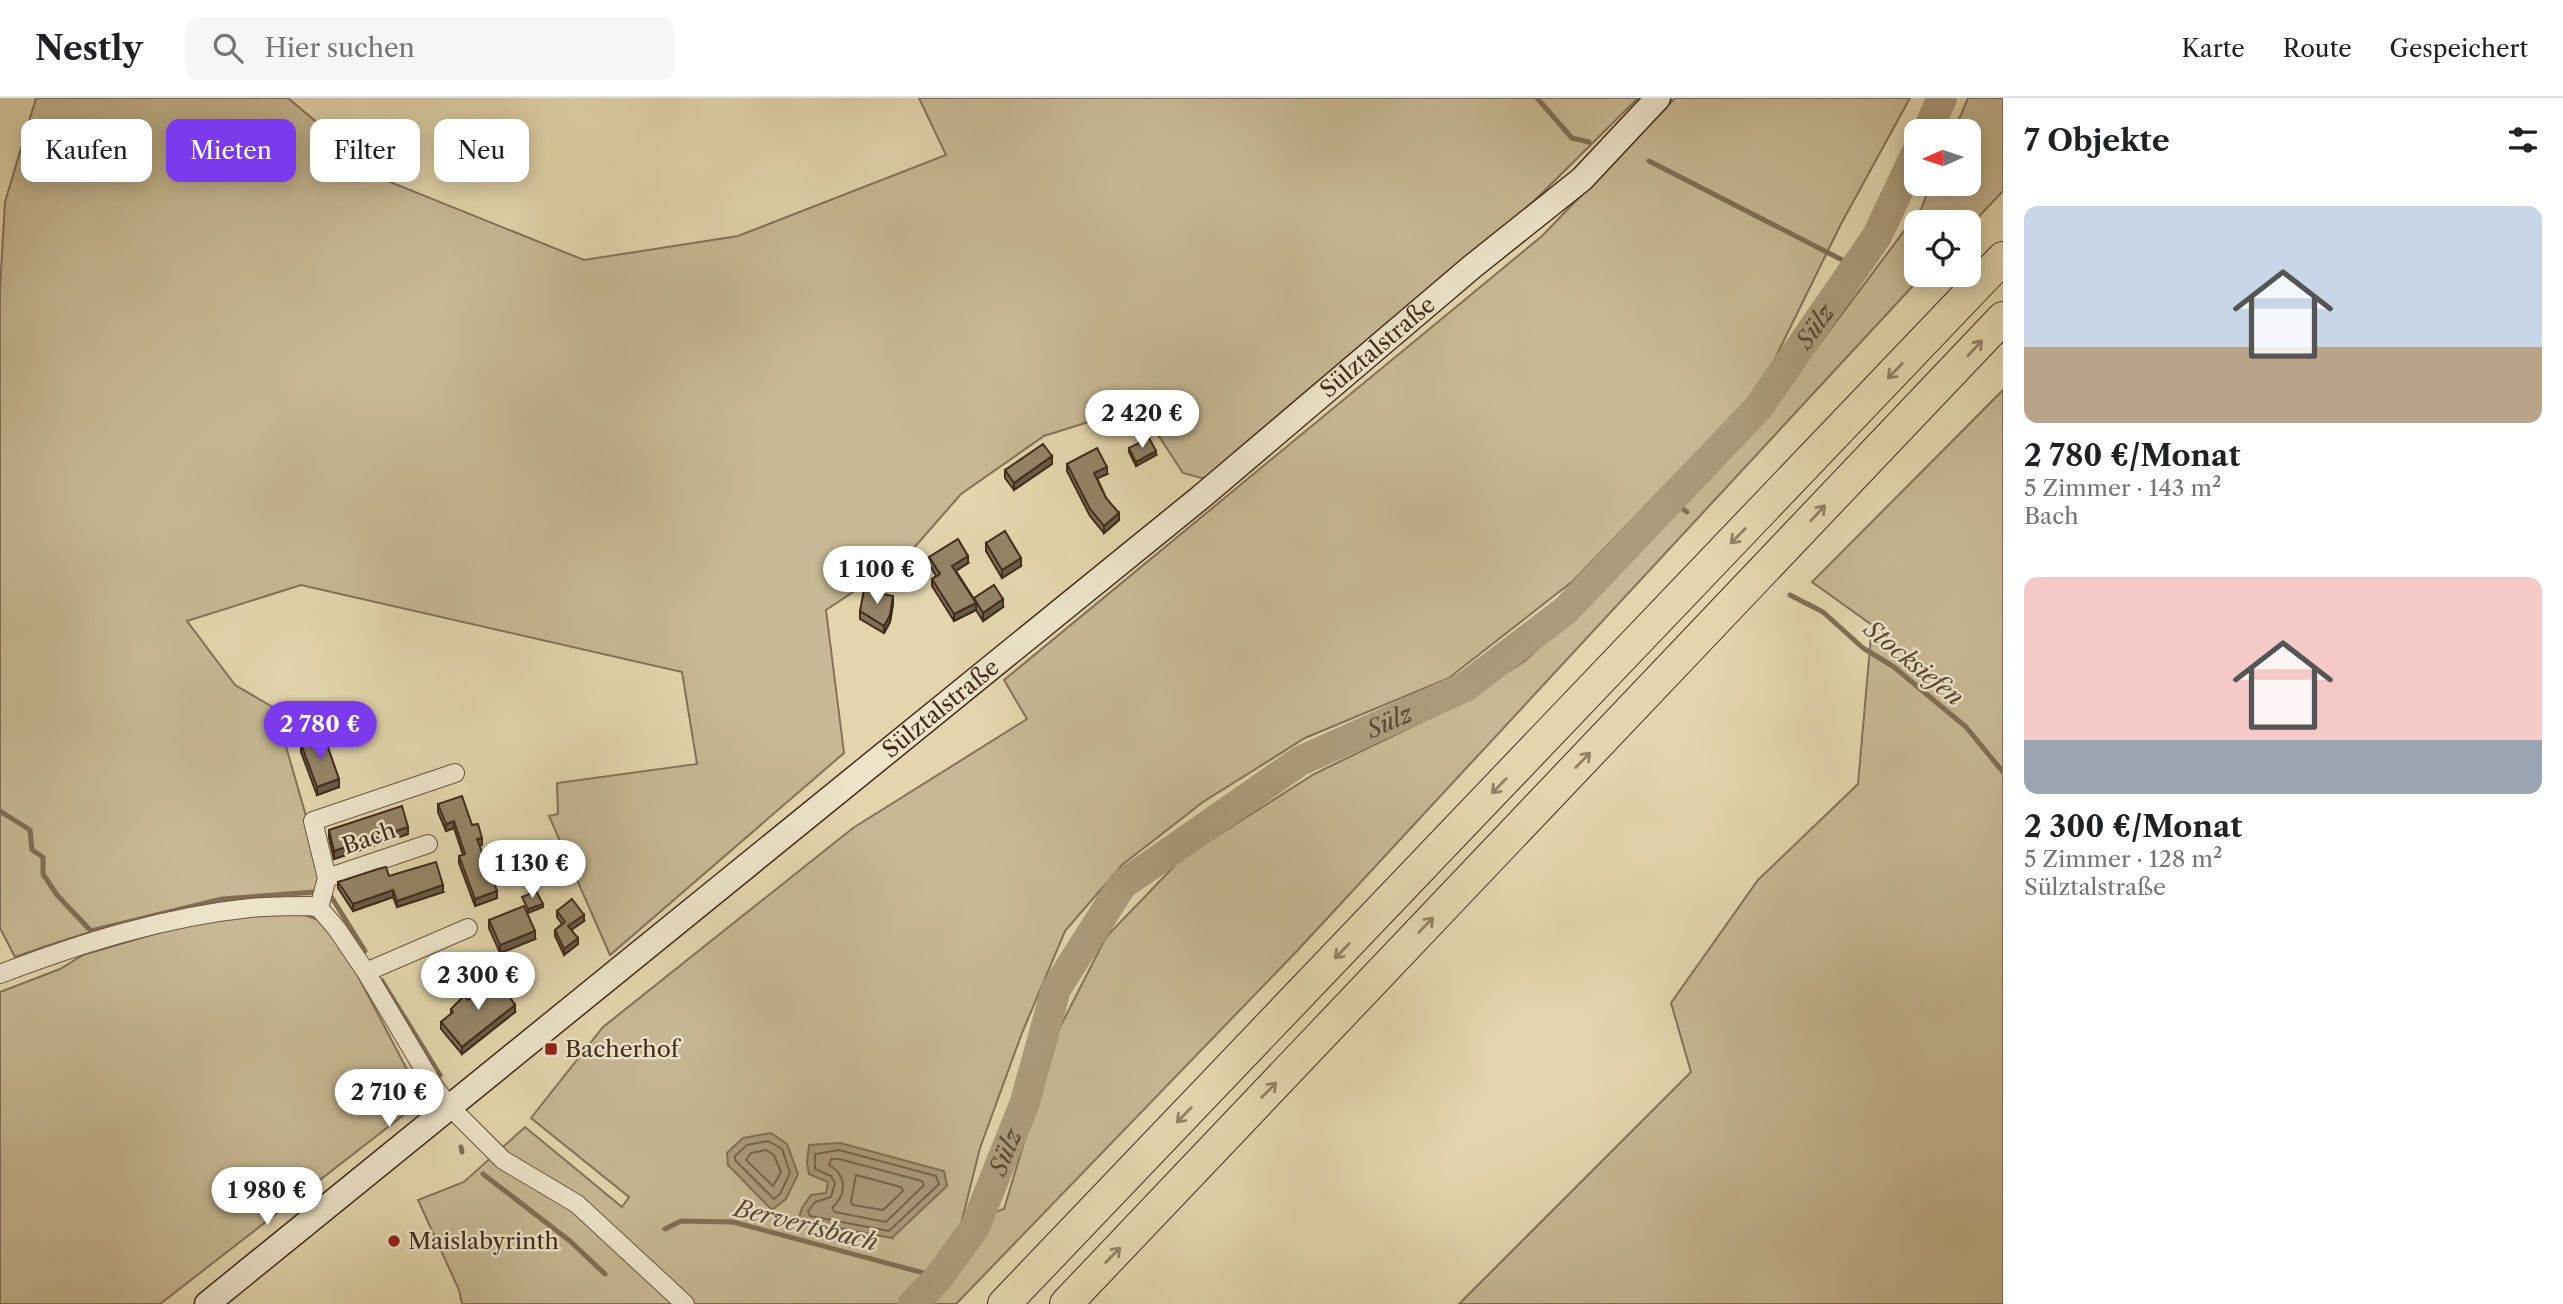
<!DOCTYPE html>
<html lang="de">
<head>
<meta charset="utf-8">
<style>
  :root { --surface:#fff; --page:#f6f6f6; --text:#202124; --muted:#757577; --line:#e0e0e0; --accent:#7c3aed }
  body { margin:0; font-family:"Libre Caslon Text",serif; background:var(--page); color:var(--text); height:100vh; display:flex; flex-direction:column; font-size:26px; white-space:nowrap }
  * { box-sizing:border-box; margin:0 }
  p { font-size:23px; color:var(--muted) }
  .icon { flex:none; width:38px; height:38px; fill:none; stroke:currentColor; stroke-width:2; stroke-linecap:round; stroke-linejoin:round }
  .map { position:relative; flex:1; overflow:hidden }
  .drawer { display:flex; flex-direction:column; background:var(--surface); width:560px }
  .drawer>* { flex:none }
  .top-card { position:absolute; left:21px; top:21px; width:665px; height:63px; display:flex; gap:14px }
  .needle { width:46px; rotate:267deg }
  .controls { position:absolute; left:1904px; top:21px; display:grid; gap:14px }
  .controls a { display:grid; place-items:center; width:77px; height:77px; border-radius:14px; background:var(--surface); box-shadow:0 4px 18px #0003; font-size:35px }
  .price { position:absolute; translate:-50% -60px; padding:0 16px; border-radius:24px; background:#fff; color:#222; font-size:23px; line-height:46px; filter:drop-shadow(0 2px 4px #0008) }
  .price::after { content:''; position:absolute; left:50%; top:42px; width:21px; height:16px; margin-left:-10px; background:inherit; clip-path:polygon(0 0,100% 0,50% 100%) }
  .price.active { background:var(--accent); color:#fff }
  ul { padding:0; list-style:none }
  li { display:grid; align-content:center; gap:14px; height:371px; padding:0 21px }
  li span { display:grid; place-items:center; height:217px; border-radius:14px; color:#555 }
  li>.icon { margin-inline-start:auto }
  span .icon { width:126px; height:126px; fill:#fffc; stroke-width:1 }
  li b { font-size:30px }
  h2 { display:flex; justify-content:space-between; align-items:center; height:84px; padding:0 21px; font-size:30px }
  .chip { padding:0 24px; border-radius:14px; background:var(--surface); box-shadow:0 4px 18px #0003; font-size:24px; line-height:63px }
  .chip.active { background:var(--accent); color:#fff }
  header { display:flex; align-items:center; gap:42px; box-sizing:border-box; height:98px; padding:0 35px; background:var(--surface); border-bottom:2px solid var(--line) }
  header strong { font-size:33px }
  nav { display:flex; gap:38px; margin-inline-start:auto; font-size:24px }
  .search { width:490px; height:63px; background:var(--page); display:flex; align-items:center; gap:18px; box-sizing:border-box; padding:0 24px; border-radius:14px; color:var(--muted); font-size:26px }
  main { display:flex; flex:1; min-height:0 }
  .map>svg:first-child { display:block }
  .green { fill:#c7b995; stroke:#847258; stroke-width:2; fill-rule:evenodd }
  .water { fill:#ac9c7c; stroke:#816f55; stroke-width:2 }
  .lines { fill:none; stroke-linecap:round; stroke-linejoin:round }
  .shore { stroke:#76644c; stroke-width:2 }
  .stream { stroke:#816f55; stroke-width:5 }
  .river { stroke:#ac9c7c; stroke-width:30 }
  .minor-casing { stroke:#6a5640; stroke-width:20 }
  .secondary-casing { stroke:#412c1b; stroke-width:27 }
  .motorway-casing { stroke:#412c1b; stroke-width:34 }
  .minor { stroke:#ede4ca; stroke-width:18 }
  .secondary { stroke:#ede4ca; stroke-width:24 }
  .motorway { stroke:#e3d6ae; stroke-width:32 }
  .wall { fill:#807259; stroke:#412c1b; stroke-width:2 }
  .shaded-wall { fill:#685c48; stroke:#412c1b; stroke-width:2 }
  .building { fill:#958467; stroke:#412c1b; stroke-width:2 }
  .oneway { stroke:#928164 }
  .poi-dot { fill:#8f2418; stroke:#ede4ca; stroke-width:2.5 }
  .labels { text-anchor:middle; dominant-baseline:central; stroke-width:5; stroke-linejoin:round; paint-order:stroke }
  .street-label { font-size:23px; fill:#412c1b; stroke:#ede4ca }
  .poi-label { font-size:23px; fill:#412c1b; stroke:#ede4ca; text-anchor:start }
  .water-label { font-size:24px; font-style:italic; fill:#5c4833; stroke:#ede4ca }
</style>
</head>
<body>
<header>
<strong>Nestly</strong>
<div class="search"><svg class="icon" aria-label="search" viewBox="0 0 24 24"><circle cx="10" cy="10" r="6"/><path d="M15 15l6 6"/></svg>Hier suchen</div>
<nav><a>Karte</a><a>Route</a><a>Gespeichert</a></nav>
</header>
<main>
<div class="map">
<svg width="2003" height="1206" viewBox="0 0 2003 1206">
  <rect width="100%" height="100%" fill="#e3d6ae"/>
  <filter id="stains"><feTurbulence type="fractalNoise" baseFrequency=".00286" numOctaves="4"/><feColorMatrix values="0 0 0 0 .2 0 0 0 0 .09 0 0 0 0 .02 0 0 0 .5 -.17"/></filter>
  <radialGradient id="worn" r=".72"><stop offset=".6" stop-color="#630" stop-opacity="0"/><stop offset="1" stop-color="#630" stop-opacity=".3"/></radialGradient>
  <path class="green" d="M36,0H288L385,82L584,162L738,138L946,57L919,0H1638L1522,115L1205,381L1183,375L1139,308L1044,338L961,396L906,459L826,512L844,655L610,857L549,718L558,716L557,685L697,666L682,574L301,487L187,523L235,587L307,629L285,645L310,732L321,789L314,801C275,803 235,802 196,809C136,819 73,838 15,859L0,830V191L5,104Z
    M1675,0H1910L1841,126L1762,287L1573,483L1449,580L1305,640L1203,704L1122,767L1065,833L1022,935L980,1050L961,1126L1004,1111L1057,935L1106,839L1181,761L1314,676L1455,608L1526,562L1615,479L1767,316L1922,109L1931,86H1969V33H1954L1968,0H2003V93L1969,129V124H1916V177H1923L1296,854L956,1206H462L459,1192L418,1102L464,1084L525,1029L622,1109L629,1099L531,1020L603,929L853,730L1027,621L1004,582L1542,138ZM787,1046L741,1079L728,1067ZM828,1084L892,1140L826,1129Z
    M2003,292V1206H1459L1691,974L1671,905L1758,782L1858,686L1872,527L1812,484Z
    M248,815L302,816L321,823L338,840L423,1002L160,1206H0V894L60,871L83,857L168,832Z"/>
  <path class="water" d="M771,1035L787,1046L798,1076L786,1101L772,1112L728,1067L727,1055L743,1040Z
    M840,1045L944,1073L947,1088L892,1140L798,1122L802,1110L811,1097L826,1095L828,1084L809,1076L807,1065L809,1047Z"/>
  <g class="lines">
    <path class="shore" d="M768,1043L782,1051L790,1075L780,1096L774,1101L735,1062V1058L747,1047Z
      M766,1052L774,1057L781,1074L773,1088L746,1062L751,1055Z
      M839,1052L936,1078L939,1086L889,1133L810,1118L808,1113L815,1104L831,1099L835,1085L831,1078L815,1071V1056Z
      M831,1061H839L922,1083L924,1087L886,1124L835,1114L832,1110C847,1096 847,1077 829,1067Z
      M856,1077L901,1089L903,1093L883,1112L853,1107L851,1104Z"/>
    <path class="stream" d="M1537,0L1572,40L1589,44
      M1649,63L1856,169
      M1671,402L1687,414
      M1790,497L1823,514L1863,550L1894,569L1966,629L2003,674
      M0,713L30,732L32,752L43,759V776L57,797L91,833L222,801L314,794
      M332,800L365,853
      M382,883L440,977
      M461,1049L462,1054
      M483,1076L570,1143L605,1176
      M665,1131L681,1123L733,1124L939,1179"/>
    <g class="river">
      <path d="M1927,33L1942,0"/>
      <path id="s1" d="M913,1206L939,1179L975,1129L1025,1004L1056,891L1122,787L1300,663L1465,589L1566,512L1758,310L1877,138L1916,55"/>
    </g>
    <g class="minor-casing">
      <path id="minor" d="M327,780L428,746
        M319,810L327,780L313,723L455,675
        M366,874L468,830
        M0,876C81,845 164,819 250,810C270,808 290,808 310,808L319,810L337,831L366,874L435,990L451,1010L503,1062L577,1106L685,1206"/>
    </g>
    <g class="secondary-casing">
      <g id="secondary">
        <path id="s2" d="M207,1206L1201,399L1473,168L1582,81L1658,0"/>
      </g>
    </g>
    <g class="motorway-casing">
      <path id="motorway" d="M1004,1206L2003,160
        M1066,1206L2003,220"/>
    </g>
    <use href="#minor" class="minor"/>
    <use href="#secondary" class="secondary"/>
    <use href="#motorway" class="motorway"/>
  </g>
  <path class="wall" d="M1129,350L1156,357L1136,368L1129,354Z
    M1052,366L1014,392L1005,380V372Z
    M1067,366L1107,376L1097,380L1106,400L1119,422L1104,435L1090,418L1067,373Z
    M986,445L1021,468L1002,480L986,453Z
    M929,459L968,465L956,473L974,501L1003,509L983,523L976,512L954,523L932,488V481L936,478L929,466Z
    M893,506L890,524L884,535L860,521V513Z
    M301,646L339,689L317,697L301,654Z
    M438,706L472,727L482,747L479,748L497,800L475,808L459,765V758L463,757L454,730L446,733L438,714Z
    M329,732L408,736L334,761L329,740Z
    M389,778L443,794L397,809L393,799L353,813L338,790V784Z
    M557,813L584,823L571,832L578,846L564,857L555,838V832L562,826L557,819Z
    M489,822L535,841L500,855L489,830Z
    M468,902L515,914L462,956L441,931V924L451,917V911Z"/>
  <path class="shaded-wall" d="M1156,353V357L1136,368V364Z
    M1052,358V366L1014,392V385Z
    M1107,369V376L1094,382V375Z
    M1119,415V422L1104,435V428Z
    M968,458V465L952,475V468Z
    M1021,460V468L1002,480V472Z
    M893,498V506L890,524L884,535V528Z
    M1003,501V509L983,523V515Z
    M976,505V512L954,523V516Z
    M339,681V689L317,697V689Z
    M454,723V730L446,733V726Z
    M408,729V736L334,761V753Z
    M482,740V747L477,748V741Z
    M443,787V794L397,809V803Z
    M393,792V799L353,813V806Z
    M497,793V800L475,808V801Z
    M543,806V809L528,815V811Z
    M584,817V823L568,834V828Z
    M535,833V841L500,855V847Z
    M578,840V846L564,857V851Z
    M515,907V914L462,956V949Z"/>
  <path class="building" d="M1149,340L1156,353L1136,364L1129,350Z
    M1043,346L1052,358L1014,385L1005,372Z
    M1097,350L1107,369L1094,375L1106,400L1119,415L1104,428L1090,411L1067,366Z
    M1005,433L1021,460L1002,472L986,445Z
    M958,441L968,458L952,468L976,505L954,516L932,481L940,476L929,459Z
    M994,487L1003,501L983,515L974,500Z
    M864,492L893,498L890,517L884,528L860,513Z
    M324,638L339,681L317,689L301,646Z
    M462,698L472,727L478,726L482,740L477,741L497,793L475,801L459,758L465,756L454,723L446,726L438,706Z
    M402,708L408,729L334,753L329,732Z
    M436,764L443,787L397,803L393,792L353,806L338,784L378,771L386,769L389,778Z
    M536,793L543,806L528,811L522,799Z
    M572,801L584,817L568,828L578,840L564,851L555,832L565,824L557,813Z
    M524,808L535,833L500,847L489,822Z
    M496,878L515,907L462,949L441,924L453,914L451,911L464,898L468,902Z"/>
  <defs><path id="oneway-shaft" d="M-6 0H5M1.5-3L5.5 0L1.5 3" fill="none" stroke-width="1.6" stroke-linecap="round" stroke-linejoin="round" transform="scale(1.75)"/></defs>
  <g class="oneway">
    <use href="#oneway-shaft" transform="translate(1975 250) rotate(-47)"/>
    <use href="#oneway-shaft" transform="translate(1895 273) rotate(134)"/>
    <use href="#oneway-shaft" transform="translate(1818 415) rotate(-47)"/>
    <use href="#oneway-shaft" transform="translate(1738 438) rotate(134)"/>
    <use href="#oneway-shaft" transform="translate(1583 662) rotate(-46)"/>
    <use href="#oneway-shaft" transform="translate(1499 688) rotate(134)"/>
    <use href="#oneway-shaft" transform="translate(1426 827) rotate(-46)"/>
    <use href="#oneway-shaft" transform="translate(1342 853) rotate(134)"/>
    <use href="#oneway-shaft" transform="translate(1269 992) rotate(-46)"/>
    <use href="#oneway-shaft" transform="translate(1184 1017) rotate(134)"/>
    <use href="#oneway-shaft" transform="translate(1113 1157) rotate(-46)"/>
  </g>
  <g class="poi-dot">
    <rect x="544" y="944" width="14" height="14" rx="3.5"/>
    <circle cx="394" cy="1143" r="7"/>
  </g>
  <g class="labels">
    <g class="street-label">
      <text stroke="none"><textPath href="#s2" startOffset="1512">Sülztalstraße</textPath></text>
      <text stroke="none"><textPath href="#s2" startOffset="945">Sülztalstraße</textPath></text>
      <text transform="translate(369 740) rotate(-19)">Bach</text>
    </g>
    <g class="poi-label">
      <text x="565" y="951">Bacherhof</text>
      <text x="408" y="1143">Maislabyrinth</text>
    </g>
    <g class="water-label">
      <text stroke="none"><textPath href="#s1" startOffset="1377">Sülz</textPath></text>
      <text transform="translate(1914 565) rotate(39)">Stocksiefen</text>
      <text stroke="none"><textPath href="#s1" startOffset="789">Sülz</textPath></text>
      <text stroke="none"><textPath href="#s1" startOffset="180">Sülz</textPath></text>
      <text transform="translate(806 1127) rotate(14)">Bervertsbach</text>
    </g>
  </g>
  <rect width="100%" height="100%" filter="url(#stains)"/>
  <rect width="100%" height="100%" fill="url(#worn)"/>
</svg>
<div class="controls">
<a><svg class="needle" viewBox="-14 -14 28 28"><path d="M0-13l5 13h-10z" fill="#e53935"/><path d="M0 13l5-13h-10z" fill="#757577"/></svg></a>
<a><svg class="icon" aria-label="locate" viewBox="0 0 24 24"><circle cx="12" cy="12" r="6"/><path d="M12 2v4M12 18v4M2 12h4M18 12h4"/></svg></a>
</div>
<b class="price" style="left:1142px;top:352px">2 420 €</b>
<b class="price" style="left:877px;top:508px">1 100 €</b>
<b class="price active" style="left:320px;top:663px">2 780 €</b>
<b class="price" style="left:532px;top:802px">1 130 €</b>
<b class="price" style="left:478px;top:914px">2 300 €</b>
<b class="price" style="left:389px;top:1031px">2 710 €</b>
<b class="price" style="left:267px;top:1129px">1 980 €</b>
<div class="top-card">
<a class="chip">Kaufen</a>
<a class="chip active">Mieten</a>
<a class="chip">Filter</a>
<a class="chip">Neu</a>
</div>
</div>
<section class="drawer">
<h2>7 Objekte<svg class="icon" aria-label="filters" viewBox="0 0 24 24"><path d="M4 7h16M4 17h16"/><circle cx="9" cy="7" r="2"/><circle cx="15" cy="17" r="2"/></svg></h2>
<ul>
<li><span style="background:linear-gradient(#c9d6e8 65%,#b9a48a 0)"><svg class="icon" aria-label="home" viewBox="0 0 24 24"><path d="M3 11l9-7 9 7M6 9v11h12V9"/></svg></span><div><b>2 780 €/Monat</b><p>5 Zimmer · 143 m²</p><p>Bach</p></div></li>
<li><span style="background:linear-gradient(#f6c9c9 75%,#9aa5b1 0)"><svg class="icon" aria-label="home" viewBox="0 0 24 24"><path d="M3 11l9-7 9 7M6 9v11h12V9"/></svg></span><div><b>2 300 €/Monat</b><p>5 Zimmer · 128 m²</p><p>Sülztalstraße</p></div></li>
</ul>
</section>
</main>
</body>
</html>
